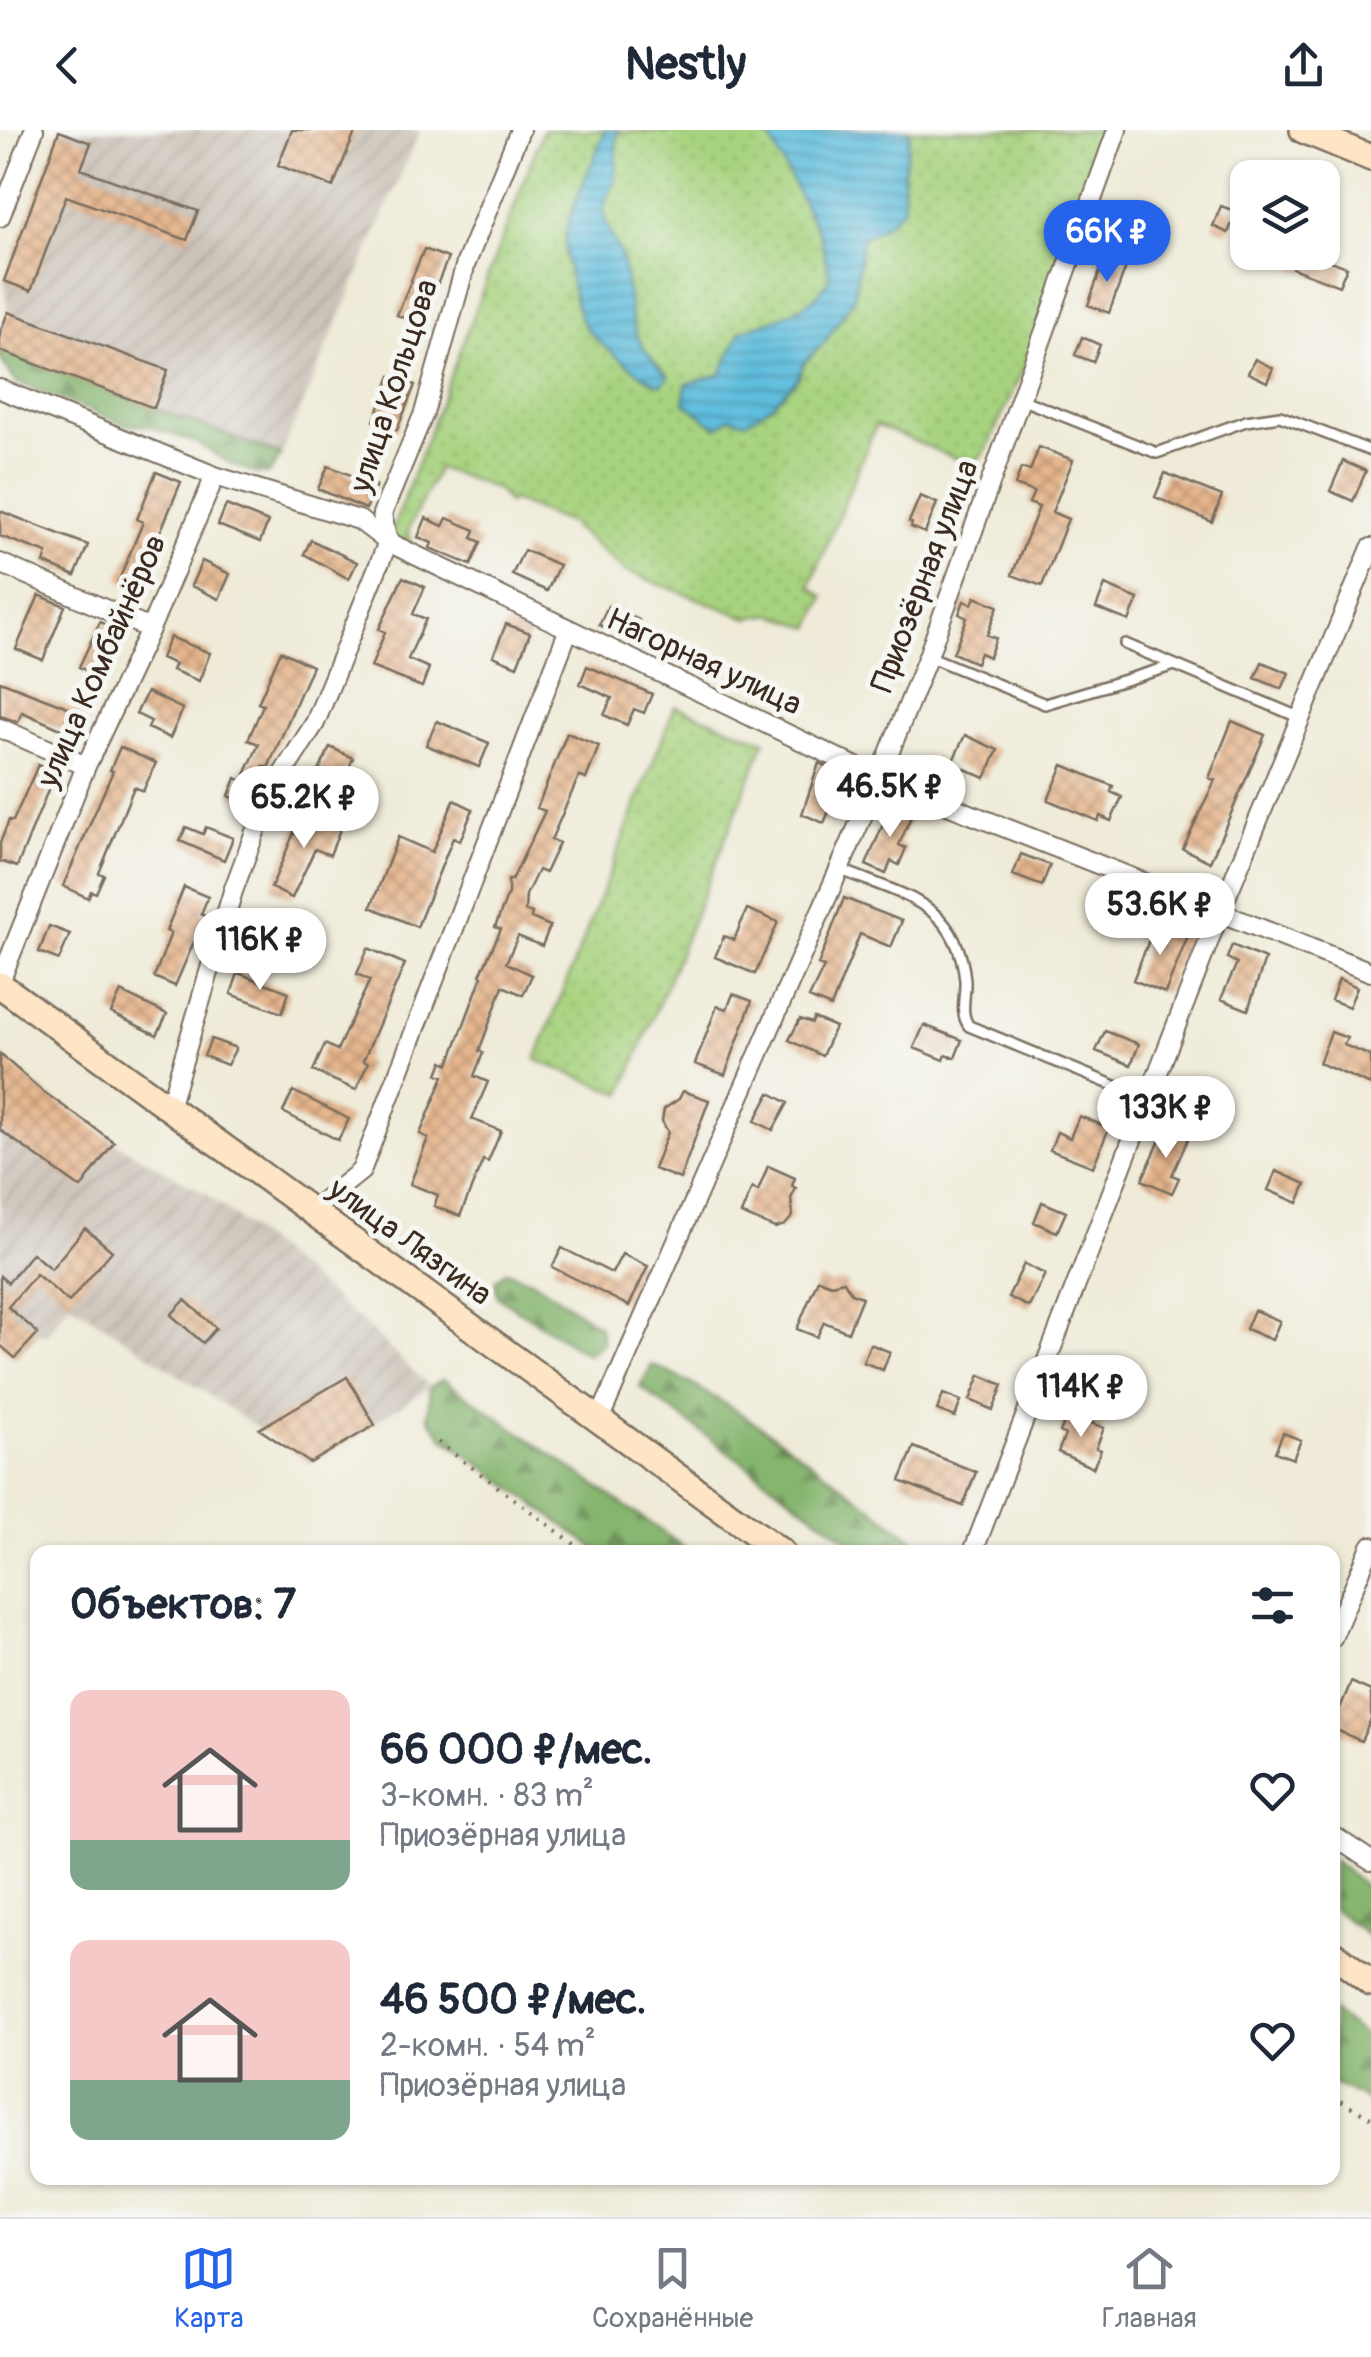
<!DOCTYPE html>
<html lang="ru">
<head>
<meta charset="utf-8">
<style>
  :root { --surface:#fff; --page:#f6f6f7; --text:#1f2937; --muted:#747a83; --line:#e0e1e3; --accent:#2563eb }
  body { margin:0; font-family:Pangolin,sans-serif; background:var(--page); color:var(--text); height:100vh; display:flex; flex-direction:column; font-size:38px; white-space:nowrap }
  * { box-sizing:border-box; margin:0 }
  p { font-size:32px; color:var(--muted) }
  .icon { flex:none; width:55px; height:55px; fill:none; stroke:currentColor; stroke-width:2; stroke-linecap:round; stroke-linejoin:round }
  .map { position:relative; flex:1; overflow:hidden }
  .drawer { position:absolute; left:30px; top:1415px; width:1310px; height:640px; display:flex; flex-direction:column; background:var(--surface); border-radius:20px; box-shadow:0 2px 8px #0004 }
  .drawer>* { flex:none }
  .buttons { position:absolute; left:1230px; top:30px; display:grid; gap:20px }
  .buttons a { display:grid; place-items:center; width:110px; height:110px; border-radius:20px; background:var(--surface); box-shadow:0 2px 8px #0004; font-size:50px }
  .price { position:absolute; translate:-50% -85px; padding:0 22px; border-radius:35px; background:#fff; color:#222; font-size:32px; line-height:65px; filter:drop-shadow(0 2px 5px #0008) }
  .price::after { content:''; position:absolute; left:50%; top:60px; width:30px; height:22px; margin-left:-15px; background:inherit; clip-path:polygon(0 0,100% 0,50% 100%) }
  .price.on { background:var(--accent); color:#fff }
  ul { padding:0; list-style:none }
  li { display:flex; align-items:center; gap:30px; height:250px; padding:0 40px }
  li span { display:grid; place-items:center; flex:none; width:280px; height:200px; border-radius:20px; color:#555 }
  li>.icon { margin-inline-start:auto }
  span .icon { width:120px; height:120px; fill:#fffc; stroke-width:1 }
  li b { font-size:42px }
  h2 { display:flex; justify-content:space-between; align-items:center; height:120px; padding:0 40px; font-size:42px }
  header { display:flex; justify-content:space-between; align-items:center; height:130px; padding:0 40px; background:var(--surface); font-size:45px; font-weight:700 }
  .menu { display:flex; justify-content:space-around; align-items:center; height:140px; border-top:2px solid var(--line); background:var(--surface); font-size:28px; color:var(--muted) }
  .menu a { display:grid; justify-items:center; gap:5px }
  .menu .on { color:var(--accent) }
  .map>svg:first-child { display:block }
  .industrial { fill:url(#industrial-furrows) }
  .grass { fill:url(#grass-dots); stroke:#717e4e; stroke-width:2.5 }
  .forest { fill:url(#forest-firs); stroke:#607046; stroke-width:2.5 }
  .water { fill:url(#water-rules); stroke:#4d747e; stroke-width:2.5 }
  .building { fill:url(#building-cross-hatch) }
  .lines { fill:none; stroke-linecap:round; stroke-linejoin:round }
  .lane-casing { stroke:#7a6e5f; stroke-width:14 }
  .street-casing { stroke:#7a6e5f; stroke-width:22 }
  .secondary-casing { stroke:#7a6e5f; stroke-width:30 }
  .path { stroke:#7a6e5f; stroke-width:4; stroke-dasharray:2.5 8; stroke-linecap:butt }
  .lane { stroke:#fff; stroke-width:9 }
  .street { stroke:#fff; stroke-width:18 }
  .secondary { stroke:#fde5c5; stroke-width:25 }
  .labels { text-anchor:middle; dominant-baseline:central; stroke-width:10; stroke-linejoin:round; paint-order:stroke }
  .street-label { font-size:32px; fill:#3b2a1e; stroke:#f6f6f2 }
</style>
</head>
<body>
<header><svg class="icon" aria-label="back" viewBox="0 0 24 24"><path d="M15 5l-7 7 7 7"/></svg>Nestly<svg class="icon" aria-label="share" viewBox="0 0 24 24"><path d="M12 15V3M7 8l5-5 5 5M5 13v7h14v-7"/></svg></header>
<div class="map">
<svg width="1371" height="2087" viewBox="0 0 1371 2087">
  <defs>
    <pattern id="industrial-furrows" width="10" height="10" patternUnits="userSpaceOnUse" patternTransform="scale(2.5)"><rect width="10" height="10" fill="#cbc2b8"/><path d="M-1 1l2-2M0 10L10 0M9 11l2-2" fill="none" stroke="#afa79e"/></pattern>
    <pattern id="grass-dots" width="8" height="8" patternUnits="userSpaceOnUse" patternTransform="scale(2.5)"><rect width="8" height="8" fill="#a7d37f"/><path d="M2 2h.1M6 6h.1" fill="none" stroke="#91b56d" stroke-width="1.8" stroke-linecap="round"/></pattern>
    <pattern id="forest-firs" width="22" height="20" patternUnits="userSpaceOnUse" patternTransform="scale(2.5)"><rect width="22" height="20" fill="#85b56e"/><path d="M5 1l3.5 6h-7zM16 11l3.5 6h-7z" fill="#6e935a"/></pattern>
    <pattern id="water-rules" width="6" height="5" patternUnits="userSpaceOnUse" patternTransform="scale(2.5)"><rect width="6" height="5" fill="#5fbede"/><path d="M0 2.5h6" fill="none" stroke="#509bb3"/></pattern>
    <pattern id="building-cross-hatch" width="8" height="8" patternUnits="userSpaceOnUse" patternTransform="scale(2.5)"><rect width="8" height="8" fill="#e6b68d"/><path d="M0 0l8 8M0 8l8-8" fill="none" stroke="#bc9473"/></pattern>
  </defs>
  <rect width="100%" height="100%" fill="#f6f6f2"/>
  <filter id="ink" filterUnits="userSpaceOnUse"><feTurbulence type="fractalNoise" baseFrequency=".01" numOctaves="2"/><feDisplacementMap in="SourceGraphic" scale="20" xChannelSelector="R" yChannelSelector="G"/><feConvolveMatrix kernelMatrix="1 2 1 2 8 2 1 2 1" color-interpolation-filters="sRGB"/></filter>
  <filter id="wash" filterUnits="userSpaceOnUse"><feTurbulence type="fractalNoise" baseFrequency=".0048" numOctaves="4" result="noise"/><feDisplacementMap in="SourceGraphic" scale="40" xChannelSelector="R" yChannelSelector="G"/><feGaussianBlur stdDeviation="2.25" result="paint"/><feColorMatrix in="noise" values="0 0 0 0 0 0 0 0 0 0 0 0 0 0 0 0 0 1.4 0 .05"/><feComposite in="paint" operator="in"/></filter>
  <g filter="url(#wash)">
    <rect width="100%" height="100%" fill="#efebd8"/>
    <path class="industrial" d="M60,0H420L281,325L0,221V203L8,182L4,151Z
      M0,924L41,960L114,1012L207,1064L362,1192L430,1257L310,1333L70,1172L46,1205L37,1203L15,1228L0,1215Z"/>
    <path class="grass" d="M543,0H605L565,110L571,152L583,194L620,228L652,252L668,246L638,215L628,177L623,130L609,105L603,79L616,45L617,2L766,0L820,106L830,147C813,181 774,189 741,201L722,244L730,287L798,249L804,233L825,212L854,168L862,108L884,96L904,77L903,45L910,5L907,0H1109L1058,133L1039,205L984,324L969,334L876,295L810,456L824,467L811,498L773,484L748,488L625,441L569,393L512,370L508,373L497,359L438,338L408,400L412,413L390,406Z
      M675,576L765,611L622,964L536,930Z"/>
    <path class="forest" d="M0,221L281,325L269,344L254,343L229,333L197,313L149,296L126,295L16,252L0,228Z
      M506,1141L532,1150L600,1197L603,1212L588,1225L498,1167L495,1151Z
      M652,1235C751,1279 843,1358 931,1422H865L640,1257Z
      M443,1249L691,1422H600L445,1309L428,1287L430,1257Z
      M1333,1730L1371,1761V1808L1333,1779Z
      M1332,1882L1371,1911V1972L1333,1954Z"/>
    <path class="water" d="M605,0H619C613,16 618,30 616,46C614,59 603,70 604,83C606,102 620,116 623,134C634,188 624,204 668,246L662,255C644,249 592,210 583,193C575,179 564,126 565,110C568,78 595,32 605,0Z
      M766,0H907L910,5L903,45L904,77L884,96L862,108L854,168L825,212L804,233L798,248L772,275L746,292L730,287L717,298L684,272L686,254L721,244L741,201C774,189 813,181 830,147L820,106Z"/>
    <g id="blocks">
      <path class="building" d="M292,0H356L333,57L278,35Z
        M59,1L91,13L81,39L198,81L187,110L66,66L31,161L4,151Z
        M1221,76L1237,82L1228,103L1213,96Z
        M1143,99L1163,107L1158,120L1138,112Z
        M424,119L448,128L421,194L397,185Z
        M1297,122H1333L1330,131L1347,137L1339,156L1292,138Z
        M1105,127L1127,134L1109,183L1088,175Z
        M8,182L168,240L154,278L0,221V203Z
        M1082,207L1100,215L1093,232L1075,225Z
        M1255,229L1273,238L1267,252L1248,243Z
        M391,246L415,255L397,300L374,291Z
        M1039,317L1073,330L1052,382L1068,389L1042,456L1012,445L1039,377L1029,373L1034,362L1015,355L1021,338L1030,341Z
        M1343,331L1366,341L1353,371L1330,361Z
        M328,336L376,355L366,379L318,359Z
        M156,342L181,352L137,458L119,450L143,392L137,389Z
        M1165,343L1222,366L1212,392L1155,367Z
        M920,366L937,373L925,403L911,397L912,393L909,392Z
        M226,375L268,392L260,412L218,395Z
        M0,381L88,415L75,446L44,433L47,423L0,406Z
        M426,388L443,396L447,388L475,400L472,408L481,412L471,435L430,418L432,413L418,407Z
        M311,410L357,432L349,449L304,424Z
        M524,420L559,435L547,461L512,445Z
        M202,431L230,444L219,469L191,456Z
        M403,447L425,457L413,484L426,489L408,529L429,538L422,557L371,537L385,502L379,499Z
        M1105,455L1138,469L1129,491L1096,478Z
        M39,465L65,476L43,530L16,519Z
        M975,467L998,476L987,505L996,508L989,527L980,523L976,533L953,523L967,488L959,484L964,471L972,474Z
        M608,476L639,490L630,509L599,495Z
        M100,492L118,501L97,546L79,537Z
        M506,494L530,503L517,536L493,526Z
        M170,507L210,523L199,551L172,540L175,534L161,528Z
        M281,521L312,536L268,638L263,636L248,674L229,666L236,648L242,651L259,614L248,610L263,575L258,573Z
        M1262,532L1289,543L1282,559L1255,548Z
        M587,536L652,564L644,583L634,579L627,595L604,585L612,568L580,554Z
        M0,551L86,584L77,606L22,582L18,592L0,586Z
        M147,562L183,579L170,608L148,598L151,591L136,584Z
        M437,591L489,613L479,637L426,615Z
        M1232,591L1265,605L1210,732L1183,719L1215,650L1209,648Z
        M567,603L599,616L586,649L579,646L551,710L559,713L545,743L538,740L526,765L525,781L532,783L531,788L550,796L542,816L518,806L506,833L532,845L523,865L503,856L479,921L483,923L474,946L488,952L472,989L501,1001L488,1032L483,1030L460,1086L434,1076L438,1065L410,1054L428,1008L420,1004L444,946L438,944L443,931L449,934L482,846L480,845L501,799L495,797L508,764V750H512L545,681L537,678Z
        M965,605L998,620L985,648L952,633Z
        M120,617L156,633L143,661L134,657L99,743L104,745L96,763L91,761L88,768L63,756L113,641L110,640Z
        M330,617L353,628L341,656L317,645Z
        M819,633L844,645L824,693L802,684Z
        M38,635L55,643L17,737L0,731V713L9,690L13,691Z
        M1063,635L1113,656L1111,662L1122,667L1111,691L1100,686L1098,691L1048,670Z
        M454,670L473,679L460,711L453,708L417,797L371,777L398,707L432,722Z
        M892,673L913,682L899,715L906,718L899,735L891,731L886,744L866,735Z
        M303,681L341,697L330,725L315,719L292,768L271,758Z
        M186,697L203,704L206,697L233,708L224,730L180,711Z
        M1021,724L1050,735L1042,756L1013,745Z
        M184,757L208,767L201,784L205,786L175,856L154,847L171,803L166,801Z
        M844,768L902,791L891,817L860,804L831,877L809,868L824,837L818,835Z
        M747,779L778,792L755,844L715,827L724,806L734,810Z
        M257,792L279,802L282,795L304,805L293,830L248,810Z
        M1156,793L1188,806L1165,863L1133,850Z
        M49,796L70,804L59,830L39,822Z
        M1232,815L1265,829L1248,880L1221,869L1237,833L1227,828Z
        M368,818L405,834L363,931L368,933L356,960L313,941L325,914L337,920L370,850L357,844Z
        M238,843L289,862L282,883L231,864Z
        M1339,849L1357,857L1349,877L1331,870Z
        M121,862L167,884L157,905L111,883Z
        M733,864L752,871L725,945L695,934L717,876L727,879Z
        M814,888L835,897L822,926L789,910L800,889L812,893Z
        M924,895L962,910L955,928L946,925L944,930L914,918Z
        M1105,901L1139,914L1131,935L1096,921Z
        M1331,902L1347,908L1344,915L1371,926V955L1319,933Z
        M211,909L236,918L227,935L204,926Z
        M0,924L41,960L114,1012L81,1058L0,1000Z
        M293,961L349,989L338,1010L283,982Z
        M683,961L709,970L680,1049L654,1039L668,1002L662,991L664,979L679,969Z
        M770,963L788,973L773,1000L755,991Z
        M1079,986L1109,998L1093,1037L1050,1020L1057,1002L1070,1008Z
        M1166,997L1189,1007L1172,1045L1179,1048L1172,1063L1142,1050Z
        M768,1036L795,1048L792,1056L796,1058L791,1069L793,1086L785,1095L775,1098L741,1084L752,1058L758,1061Z
        M1276,1041L1306,1054L1298,1073L1268,1060Z
        M1042,1072L1066,1082L1057,1102L1034,1092Z
        M85,1098L112,1121L69,1172L36,1144L8,1177L38,1203L15,1228L0,1215V1146L8,1153L32,1123L51,1139Z
        M562,1118L612,1143L622,1124L648,1136L629,1176L552,1137Z
        M1024,1134L1045,1144L1029,1177L1008,1167Z
        M818,1149L831,1154L844,1151L851,1163L862,1167L848,1202L824,1192L817,1207L797,1199Z
        M185,1170L216,1198L203,1213L171,1185Z
        M1254,1180L1280,1191L1272,1210L1246,1199Z
        M870,1214L890,1222L883,1240L863,1232Z
        M980,1245L1003,1255L993,1280L970,1270Z
        M347,1247L375,1295L310,1333L259,1299Z
        M943,1264L961,1271L955,1287L937,1280Z
        M1068,1283L1104,1298L1096,1318L1101,1320L1093,1338L1058,1322L1065,1305L1060,1302Z
        M1283,1303L1301,1310L1293,1329L1275,1322Z
        M914,1317L976,1342L963,1376L900,1351Z
        M1351,1552L1371,1561V1589L1361,1611L1332,1598Z"/>
    </g>
  </g>
  <g filter="url(#ink)">
    <use href="#blocks" fill-opacity="0" stroke="#7a6e5f" stroke-width="2.5"/>
    <g class="lines">
      <g class="lane-casing">
        <path id="lane" d="M1023,270L1157,323L1246,291L1280,286L1371,321
          M1125,514L1301,588
          M928,526L1045,574L1175,535
          M839,739C901,765 958,772 965,850C966,866 959,883 969,896L1147,969"/>
      </g>
      <g class="street-casing">
        <path id="street" d="M0,87L34,0
          M0,259L215,346L359,390L388,412L879,648L1371,842
          M0,433L150,499
          M0,598L86,636
          M0,852L86,636L150,499L215,346
          M169,978L233,761L268,667L315,593L388,412L382,384L424,283L466,133L520,0
          M311,1081L361,1041L568,501
          M599,1290L879,648L928,526L1117,0
          M973,1422L1220,782L1371,418
          M1332,1508L1371,1416
          M1332,1705L1371,1731"/>
      </g>
      <g class="secondary-casing">
        <path id="secondary" d="M1303,0L1371,28
          M0,855L781,1422
          M1332,1823L1371,1853"/>
      </g>
      <path class="path" d="M438,1312L585,1422
        M1332,1966L1371,1988"/>
      <use href="#lane" class="lane"/>
      <use href="#street" class="street"/>
      <use href="#secondary" class="secondary"/>
    </g>
  </g>
  <g class="labels">
    <g class="street-label">
      <text transform="translate(394 256) rotate(-72)">улица Кольцова</text>
      <text transform="translate(925 446) rotate(-69)">Приозёрная улица</text>
      <text transform="translate(102 531) rotate(-66)">улица Комбайнёров</text>
      <text transform="translate(704 532) rotate(25)">Нагорная улица</text>
      <text transform="translate(410 1112) rotate(36)">улица Лязгина</text>
    </g>
  </g>
</svg>
<div class="buttons">
<a><svg class="icon" aria-label="layers" viewBox="0 0 24 24"><path d="M12 4l9 5-9 5-9-5zM3 14l9 5 9-5"/></svg></a>
</div>
<b class="price on" style="left:1107px;top:155px">66K ₽</b>
<b class="price" style="left:890px;top:710px">46.5K ₽</b>
<b class="price" style="left:304px;top:721px">65.2K ₽</b>
<b class="price" style="left:1160px;top:828px">53.6K ₽</b>
<b class="price" style="left:260px;top:863px">116K ₽</b>
<b class="price" style="left:1166px;top:1031px">133K ₽</b>
<b class="price" style="left:1081px;top:1310px">114K ₽</b>
<section class="drawer">
<h2>Объектов: 7<svg class="icon" aria-label="filters" viewBox="0 0 24 24"><path d="M4 7h16M4 17h16"/><circle cx="9" cy="7" r="2"/><circle cx="15" cy="17" r="2"/></svg></h2>
<ul>
<li><span style="background:linear-gradient(#f6c9c9 75%,#7fa58c 0)"><svg class="icon" aria-label="home" viewBox="0 0 24 24"><path d="M3 11l9-7 9 7M6 9v11h12V9"/></svg></span><div><b>66 000 ₽/мес.</b><p>3-комн. · 83 m²</p><p>Приозёрная улица</p></div><svg class="icon" aria-label="heart" viewBox="0 0 24 24"><path d="M12 20l-8-8c-3-5 5-10 8-4 3-6 11-1 8 4z"/></svg></li>
<li><span style="background:linear-gradient(#f6c9c9 70%,#7fa58c 0)"><svg class="icon" aria-label="home" viewBox="0 0 24 24"><path d="M3 11l9-7 9 7M6 9v11h12V9"/></svg></span><div><b>46 500 ₽/мес.</b><p>2-комн. · 54 m²</p><p>Приозёрная улица</p></div><svg class="icon" aria-label="heart" viewBox="0 0 24 24"><path d="M12 20l-8-8c-3-5 5-10 8-4 3-6 11-1 8 4z"/></svg></li>
</ul>
</section>
</div>
<nav class="menu">
<a class="on"><svg class="icon" aria-label="map" viewBox="0 0 24 24"><path d="M3 6l6-2 6 2 6-2v14l-6 2-6-2-6 2zM9 4v14M15 6v14"/></svg>Карта</a>
<a><svg class="icon" aria-label="saved" viewBox="0 0 24 24"><path d="M7 4h10v16l-5-4-5 4z"/></svg>Сохранённые</a>
<a><svg class="icon" aria-label="home" viewBox="0 0 24 24"><path d="M3 11l9-7 9 7M6 9v11h12V9"/></svg>Главная</a>
</nav>
</body>
</html>
